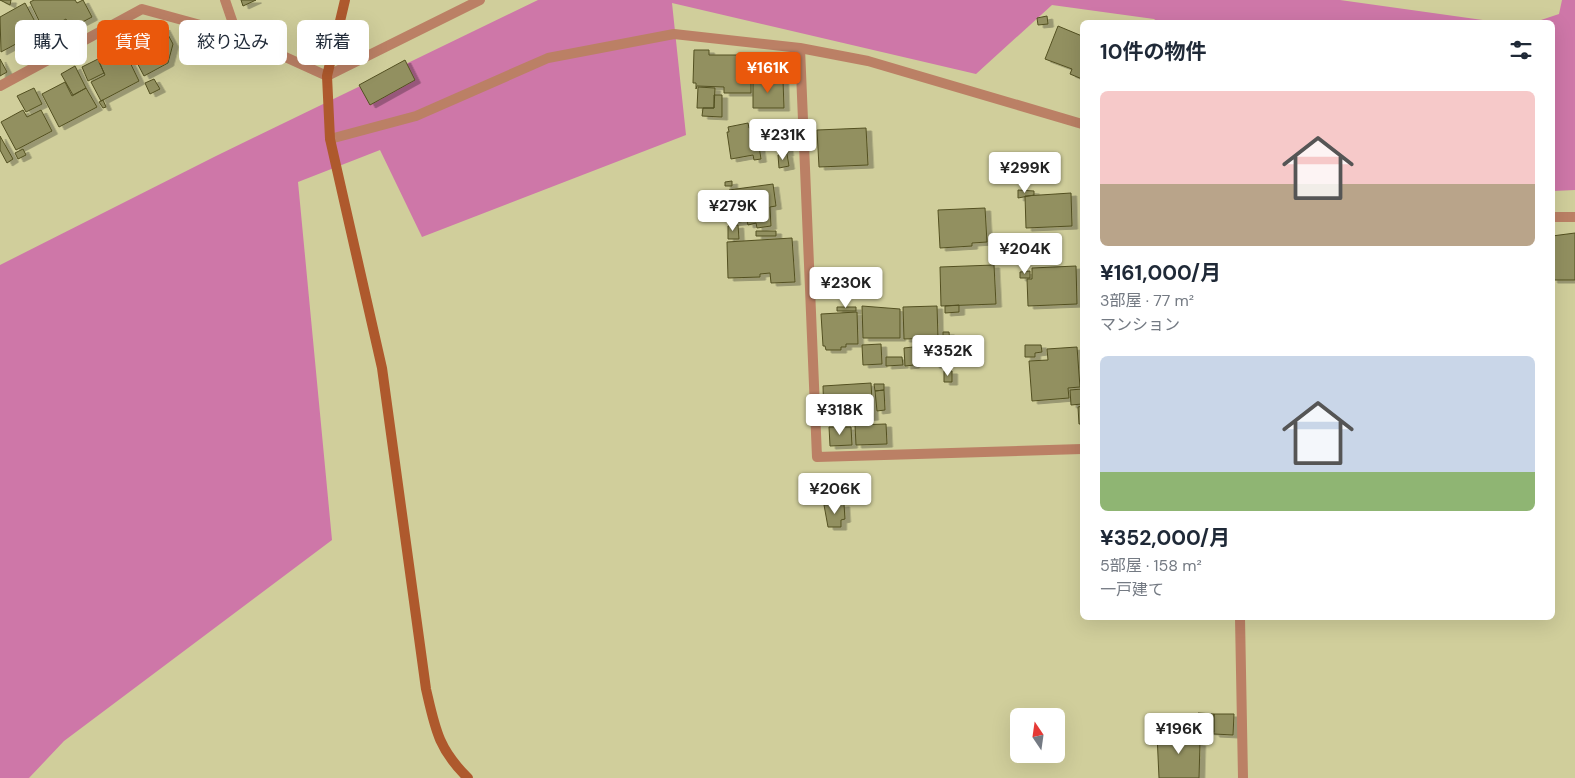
<!DOCTYPE html>
<html lang="ja">
<head>
<meta charset="utf-8">
<style>
  :root { --surface:#fff; --page:#f6f6f7; --text:#1f2937; --muted:#747a83; --accent:#ea580c }
  body { margin:0; font-family:"DM Sans","Noto Sans JP",sans-serif; background:var(--page); color:var(--text); height:100vh; display:flex; flex-direction:column; font-size:19px; white-space:nowrap }
  * { box-sizing:border-box; margin:0 }
  p { font-size:16px; color:var(--muted) }
  .icon { flex:none; width:28px; height:28px; fill:none; stroke:currentColor; stroke-width:2; stroke-linecap:round; stroke-linejoin:round }
  .map { position:relative; flex:1; overflow:hidden }
  .details { position:absolute; left:1080px; top:20px; width:475px; height:600px; display:flex; flex-direction:column; background:var(--surface); border-radius:8px; box-shadow:0 5px 20px #0002 }
  .details>* { flex:none }
  .banner { position:absolute; left:15px; top:20px; width:475px; height:45px; display:flex; gap:10px }
  .needle { width:32px; rotate:347deg }
  .tools { position:absolute; left:1010px; top:708px; display:grid; gap:10px }
  .tools a { display:grid; place-items:center; width:55px; height:55px; border-radius:8px; background:var(--surface); box-shadow:0 5px 20px #0002; font-size:25px }
  .price { position:absolute; translate:-50% -42px; padding:0 11px; border-radius:5px; background:#fff; color:#222; font-size:16px; line-height:32px; filter:drop-shadow(0 1px 2px #0008) }
  .price::after { content:''; position:absolute; left:50%; top:30px; width:15px; height:11px; margin-left:-8px; background:inherit; clip-path:polygon(0 0,100% 0,50% 100%) }
  .price.current { background:var(--accent); color:#fff }
  ul { padding:0; list-style:none }
  li { display:grid; align-content:center; gap:10px; height:265px; padding:0 20px }
  li span { display:grid; place-items:center; height:155px; border-radius:8px; color:#555 }
  li>.icon { margin-inline-start:auto }
  span .icon { width:90px; height:90px; fill:#fffc; stroke-width:1 }
  li b { font-size:21px }
  h2 { display:flex; justify-content:space-between; align-items:center; height:60px; padding:0 20px; font-size:21px }
  .tag { padding:0 18px; border-radius:8px; background:var(--surface); box-shadow:0 5px 20px #0002; font-size:18px; line-height:45px }
  .tag.current { background:var(--accent); color:#fff }
  .map>svg:first-child { display:block }
  .forest { fill:#ce77a8 }
  .building { fill:#929060; stroke:#535021; filter:url(#shadow) }
  .lines { fill:none; stroke-linecap:round; stroke-linejoin:round }
  .lane { stroke:#bb8065; stroke-width:10 }
  .street { stroke:#bb8065; stroke-width:10 }
  .secondary { stroke:#ae592d; stroke-width:10 }
</style>
</head>
<body>
<div class="map">
<svg width="1575" height="778" viewBox="0 0 1575 778">
  <defs>
    <filter id="shadow"><feDropShadow dx="5.5" dy="3" stdDeviation="0" flood-color="#0004"/></filter>
  </defs>
  <rect width="100%" height="100%" fill="#d0ce9b"/>
  <path class="forest" d="M538,0H1340L1497,22H1158L1154,19L1052,5L976,74L672,3L686,135L422,237L380,150L298,182L332,540L64,741L29,778H0V265L216,156Z
    M1562,0H1575V190L1553,191L1552,22H1535L1559,14Z"/>
  <path class="building" d="M0,0H11L10,5Z
    M34,0H75L77,3L83,0L92,17L71,28L66,19L44,31L30,2Z
    M241,0H256L243,6Z
    M25,3L40,31L1,52L0,17Z
    M1047,16L1048,24L1038,25L1037,18Z
    M60,25L68,40L53,48L45,33Z
    M1058,26L1082,36V79L1070,74L1072,69L1045,59Z
    M164,27L173,44L168,63L144,76L134,57L147,51L141,40Z
    M41,34L49,49L34,57L26,42Z
    M139,36L147,51L134,57L127,42Z
    M124,50L139,81L101,101L91,82L105,75L99,62Z
    M694,50H709V55H751V93H724V87L697,86L696,89V83H693Z
    M0,59L7,72L0,76Z
    M98,59L104,73L88,81L82,67Z
    M405,60L415,80L370,105L359,85Z
    M75,66L86,88L73,95L61,74Z
    M154,79L160,89L150,94L145,83Z
    M753,80H783L784,108H753Z
    M65,82L72,96L86,88L97,107L59,127L42,94Z
    M698,87L715,88L714,108H697Z
    M34,88L42,104L26,112L17,96Z
    M714,95H722V117L702,116L703,108H714Z
    M103,100L106,107L103,108L99,102Z
    M23,110L27,117L41,110L52,131L16,150L1,122Z
    M781,121L782,129L767,131L766,123Z
    M748,123L749,128L756,127L761,159L754,160L753,155L731,159L727,132H729L728,127Z
    M866,128L868,165L819,167L817,130Z
    M763,132L766,145L759,146L757,134Z
    M0,136L13,159L7,163L0,150Z
    M781,145H787L788,153L781,154Z
    M23,149L26,155L18,159L15,153Z
    M787,154L789,166L779,168L778,155Z
    M732,181V186H725V182Z
    M773,184L776,206L770,207L771,226L757,228L756,223L748,225L747,221L730,223L727,194L729,193V190Z
    M1018,190L1034,191V195L1018,198Z
    M1071,193L1072,226L1026,228L1025,196Z
    M985,208L987,242L972,243V246L940,248L938,210Z
    M738,225L739,239H728V226Z
    M756,231H776V236H756Z
    M1575,233V280H1552V236Z
    M792,238L795,282L771,283L770,273L760,274V277L728,278L727,242Z
    M994,265L996,304L941,306L940,267Z
    M1076,266L1077,304L1028,306L1027,279H1032V268Z
    M1030,271V278H1020V272Z
    M959,305V312L945,313V306Z
    M862,306L900,309V338H863Z
    M937,306L938,338L904,339L903,307Z
    M837,307H856V311H837Z
    M857,312L858,344H846V347H841V350H826L825,346H823L821,314Z
    M943,332H949L950,343H943Z
    M881,344L882,364L863,365L862,345Z
    M1025,345H1041L1042,352L1035,353V357H1025Z
    M913,347L914,365L905,366L904,348Z
    M1077,347L1080,387L1068,388L1069,398L1032,401L1029,361L1048,360L1047,349Z
    M886,357H902L903,365L886,366Z
    M940,358V365H934V359Z
    M944,371H952V382H944Z
    M871,383L873,417L858,418V423H846L845,419L824,420L823,386Z
    M874,384H884V390L875,391Z
    M1082,389V404L1071,405L1070,390Z
    M884,390L885,410L877,411L875,391Z
    M1082,406V424H1079L1078,407Z
    M886,424L887,444L856,445L855,425Z
    M829,427H851L852,445L830,446Z
    M828,480L833,494H822L820,481Z
    M844,504L845,519L841,520V527H828L824,505Z
    M1198,713L1214,714V732L1198,731Z
    M1214,714H1234L1233,735L1214,734Z
    M1158,715H1163L1164,721L1158,722Z
    M1197,732V743H1200L1199,778H1159L1157,734Z"/>
  <g class="lines">
    <path class="lane" d="M327,76L480,0"/>
    <path class="street" d="M225,0L237,35
      M800,48L817,457L1082,449
      M0,86L142,9L237,35L327,76
      M330,139L416,116L548,58L674,34L800,48L868,61L1082,124
      M1552,217H1575
      M1240,618L1243,778"/>
    <path class="secondary" d="M345,0L327,76L330,139L382,368L426,689C435,728 438,749 468,778"/>
  </g>
</svg>
<div class="tools">
<a><svg class="needle" viewBox="-14 -14 28 28"><path d="M0-13l5 13h-10z" fill="#e53935"/><path d="M0 13l5-13h-10z" fill="#747a83"/></svg></a>
</div>
<b class="price current" style="left:768px;top:94px">¥161K</b>
<b class="price" style="left:783px;top:161px">¥231K</b>
<b class="price" style="left:1025px;top:194px">¥299K</b>
<b class="price" style="left:733px;top:232px">¥279K</b>
<b class="price" style="left:1025px;top:275px">¥204K</b>
<b class="price" style="left:846px;top:309px">¥230K</b>
<b class="price" style="left:948px;top:377px">¥352K</b>
<b class="price" style="left:840px;top:436px">¥318K</b>
<b class="price" style="left:835px;top:515px">¥206K</b>
<b class="price" style="left:1179px;top:755px">¥196K</b>
<div class="banner">
<a class="tag">購入</a>
<a class="tag current">賃貸</a>
<a class="tag">絞り込み</a>
<a class="tag">新着</a>
</div>
<section class="details">
<h2>10件の物件<svg class="icon" aria-label="filters" viewBox="0 0 24 24"><path d="M4 7h16M4 17h16"/><circle cx="9" cy="7" r="2"/><circle cx="15" cy="17" r="2"/></svg></h2>
<ul>
<li><span style="background:linear-gradient(#f6c9c9 60%,#b9a48a 0)"><svg class="icon" aria-label="home" viewBox="0 0 24 24"><path d="M3 11l9-7 9 7M6 9v11h12V9"/></svg></span><div><b>¥161,000/月</b><p>3部屋 · 77 m²</p><p>マンション</p></div></li>
<li><span style="background:linear-gradient(#c9d6e8 75%,#8fb573 0)"><svg class="icon" aria-label="home" viewBox="0 0 24 24"><path d="M3 11l9-7 9 7M6 9v11h12V9"/></svg></span><div><b>¥352,000/月</b><p>5部屋 · 158 m²</p><p>一戸建て</p></div></li>
</ul>
</section>
</div>
</body>
</html>
